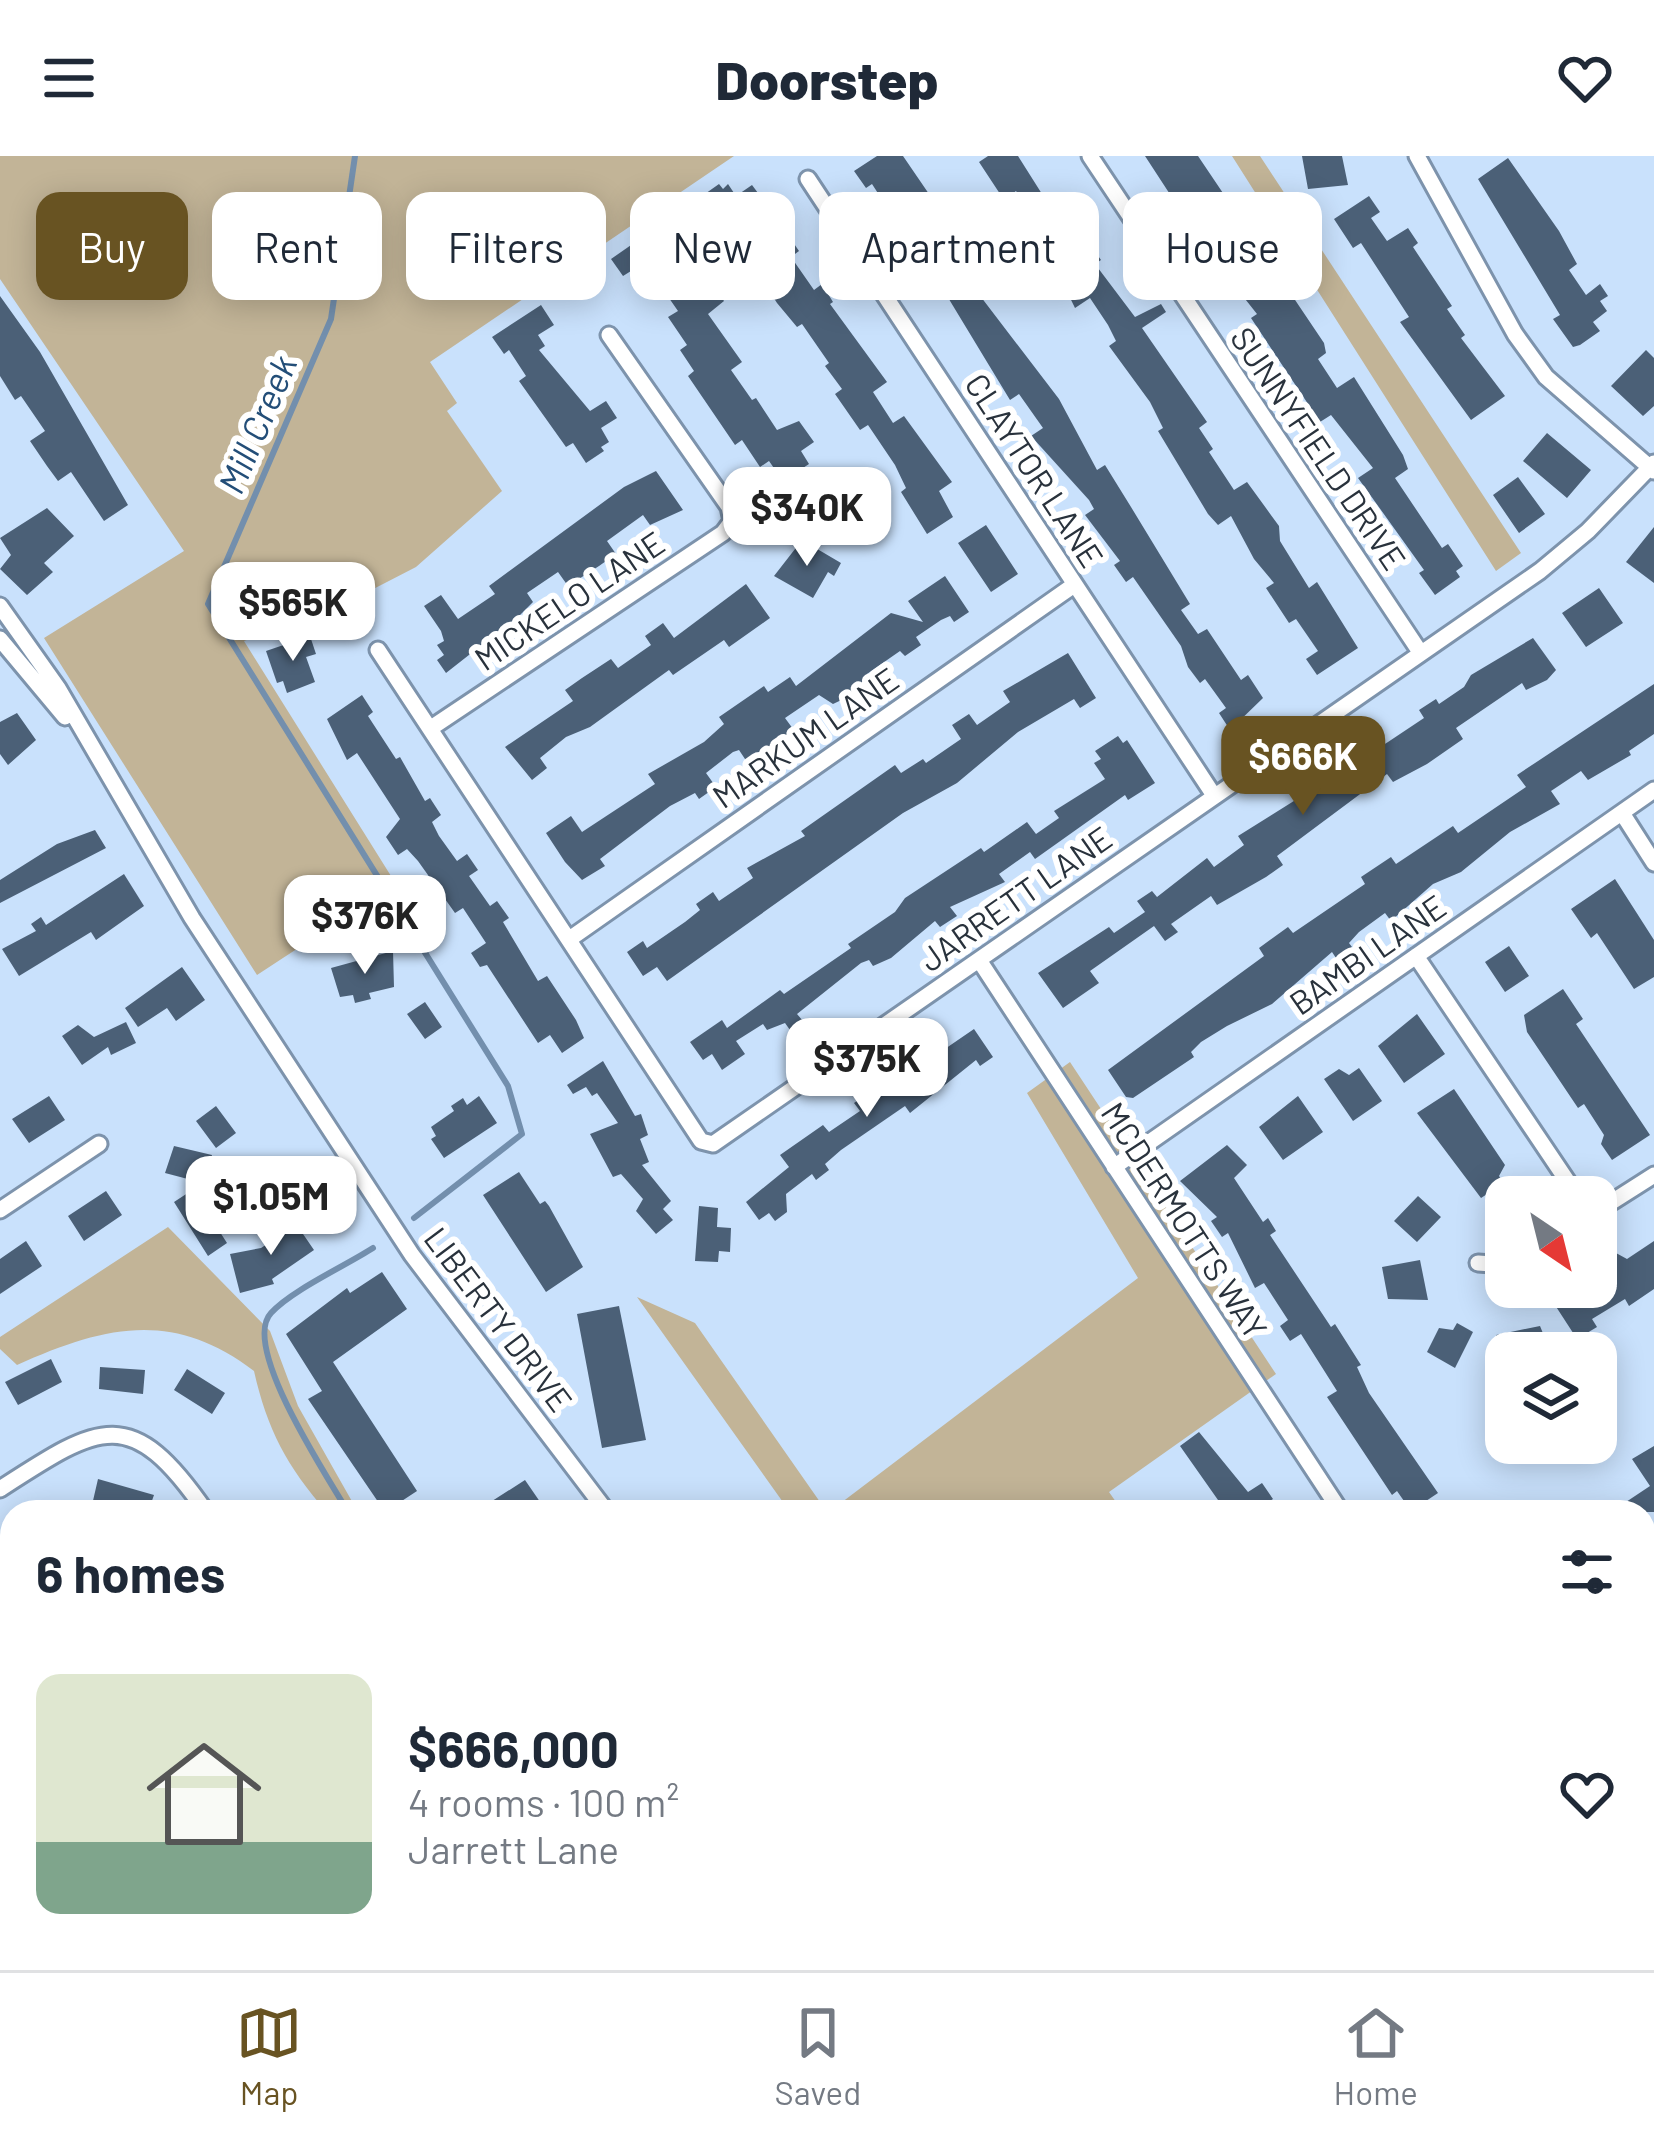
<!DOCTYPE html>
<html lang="en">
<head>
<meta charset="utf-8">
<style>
  :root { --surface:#fff; --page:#f6f6f7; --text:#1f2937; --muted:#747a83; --line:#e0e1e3; --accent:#685322 }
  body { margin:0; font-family:Barlow,sans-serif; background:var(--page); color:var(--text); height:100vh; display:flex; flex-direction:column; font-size:45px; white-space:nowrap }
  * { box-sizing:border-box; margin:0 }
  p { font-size:39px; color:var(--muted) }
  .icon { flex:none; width:66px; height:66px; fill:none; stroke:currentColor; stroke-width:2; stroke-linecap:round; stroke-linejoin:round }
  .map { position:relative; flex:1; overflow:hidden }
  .panel { position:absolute; left:0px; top:1344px; width:1656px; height:471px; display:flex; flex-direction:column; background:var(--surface); border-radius:36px 36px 0 0; box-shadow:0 6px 30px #0003 }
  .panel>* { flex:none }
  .guide { position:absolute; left:36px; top:36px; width:1584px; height:108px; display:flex; gap:24px }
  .needle { width:78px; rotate:145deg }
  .fabs { position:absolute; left:1485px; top:1020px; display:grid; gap:24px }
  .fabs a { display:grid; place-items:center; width:132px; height:132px; border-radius:24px; background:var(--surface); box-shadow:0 6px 30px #0003; font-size:60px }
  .price { position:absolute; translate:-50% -102px; padding:0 27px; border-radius:24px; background:#fff; color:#222; font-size:39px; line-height:78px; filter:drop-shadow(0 3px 6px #0008) }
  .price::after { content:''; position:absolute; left:50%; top:72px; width:36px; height:27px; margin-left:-18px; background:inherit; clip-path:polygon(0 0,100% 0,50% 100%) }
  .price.current { background:var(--accent); color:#fff }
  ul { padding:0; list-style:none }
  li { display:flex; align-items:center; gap:36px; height:300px; padding:0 36px }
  li span { display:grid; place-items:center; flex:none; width:336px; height:240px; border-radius:24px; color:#555 }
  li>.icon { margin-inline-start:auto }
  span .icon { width:144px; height:144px; fill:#fffc; stroke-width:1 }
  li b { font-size:51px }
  h2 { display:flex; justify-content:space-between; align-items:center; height:144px; padding:0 36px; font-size:51px }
  .pill { padding:0 42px; border-radius:24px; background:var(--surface); box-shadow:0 6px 30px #0003; font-size:42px; line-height:108px }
  .pill.current { background:var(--accent); color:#fff }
  header { display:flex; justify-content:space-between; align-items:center; height:156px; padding:0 36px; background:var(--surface); font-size:54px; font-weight:800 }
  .tabs { display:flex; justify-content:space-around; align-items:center; height:168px; border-top:3px solid var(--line); background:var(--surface); font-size:33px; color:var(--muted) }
  .tabs a { display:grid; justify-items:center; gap:6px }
  .tabs .current { color:var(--accent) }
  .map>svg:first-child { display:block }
  .green { fill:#c2b497 }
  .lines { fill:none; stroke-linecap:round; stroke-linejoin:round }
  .stream { stroke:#738fad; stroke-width:6 }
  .building { fill:#4b6077 }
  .minor-casing { stroke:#7d93ac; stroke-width:21 }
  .minor { stroke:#fff; stroke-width:15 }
  .labels { text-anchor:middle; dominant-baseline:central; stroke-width:12; stroke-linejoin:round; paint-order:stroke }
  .street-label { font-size:33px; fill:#29323c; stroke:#fff }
  .water-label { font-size:36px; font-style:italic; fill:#234e78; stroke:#fff }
</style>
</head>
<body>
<header><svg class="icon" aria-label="menu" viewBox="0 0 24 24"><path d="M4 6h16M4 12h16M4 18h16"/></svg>Doorstep<svg class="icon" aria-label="heart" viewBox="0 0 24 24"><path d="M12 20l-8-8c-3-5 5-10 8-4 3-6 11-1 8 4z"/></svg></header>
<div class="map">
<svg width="1654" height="1814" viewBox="0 0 1654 1814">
  <rect width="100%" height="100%" fill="#c9e1fc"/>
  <path class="green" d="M0,0H734L430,206L457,247L447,255L502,335L416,411L352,444L244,485L396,728L257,819L44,482L184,395L0,123Z
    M1232,0H1260L1521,397L1496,415Z
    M1070,906L1276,1218L1109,1336L1123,1356H829L1138,1122L1027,937Z
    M168,1071L270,1175L298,1250L358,1356H327C287,1311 267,1273 254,1215C173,1153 104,1170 17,1209L0,1193V1181Z
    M637,1141L695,1167L827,1356H790Z
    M1140,1803H1411L1417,1814H1147Z"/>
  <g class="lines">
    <path class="stream" d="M355,0L331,163L208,448L508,930L522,978L414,1062
      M348,1356C328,1321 240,1190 271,1157C292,1134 345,1110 373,1092
      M642,1803L653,1814"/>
  </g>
  <path class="building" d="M877,0H903L955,76L948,80L987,137L981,141L1059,243L1097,314L1105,309L1131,351L1190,448L1181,454L1198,478L1207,473L1241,524L1248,519L1263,542L1230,574L1219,557L1226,552L1205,523L1200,527L1188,511L1181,490L1133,421L1126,426L1114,409L1120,405L1085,359L1094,353L1089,344L1031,280L1043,272L1019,238L1010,244L941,130L935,134L924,118L933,112L908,78L901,83L889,65L894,62L872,28L866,32L854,15Z
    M988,0H1018L1042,38L1055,50L1059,47L1083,91L1089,87L1101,104L1095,108L1135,161L1161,148L1166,156L1142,172L1207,266L1199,272L1213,293L1209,296L1234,334L1247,326L1279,370L1280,385L1309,432L1317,426L1358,492L1317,519L1306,503L1318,495L1296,463L1289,467L1266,432L1274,427L1254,403L1231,360L1218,369L1208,358L1158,275L1163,272L1150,246L1109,190L1116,185L1108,169L1090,142L1075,152L1055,111L1063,105L1046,82L1039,87L1030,74L1034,62L1016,35L1004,44L979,6Z
    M1145,0H1198L1324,187L1326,197L1318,203L1337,232L1354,221L1403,299L1408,313L1395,322L1442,392L1448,388L1463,410L1456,415L1460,421L1435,439L1419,417L1424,414L1358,322L1373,312L1331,259L1320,266L1251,162L1257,158L1215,105L1224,99L1182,42L1175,46Z
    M1302,0H1342L1348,29L1308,33Z
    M1508,2L1559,75L1577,108L1569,114L1586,139L1600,128L1608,140L1600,145L1607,155L1593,166L1600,175L1580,189L1573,191L1553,163L1560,159L1478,23Z
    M719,28L723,33L728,28L736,40L752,29L764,45L755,51L778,86L788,79L799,95L791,101L814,134L822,128L833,146L830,148L887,226L873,236L893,267L904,260L952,326L939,335L953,361L927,378L901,336L906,332L895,309L868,269L860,274L835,238L842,233L825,210L829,207L802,168L797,171L777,147L768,133L772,129L753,109L730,68L717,76L707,63L714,58L702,40Z
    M1369,40L1380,56L1371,62L1387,85L1408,72L1418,87L1413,91L1452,150L1447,153L1465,179L1461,182L1505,240L1471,264L1400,166L1409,161L1361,87L1353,92L1334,63Z
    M657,71L667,85L660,89L681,120L688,115L706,140L716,133L724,145L708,158L742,206L731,214L752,244L756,242L777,274L799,265L814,286L801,295L809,308L783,325L769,305L760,311L742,284L735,289L688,220L694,215L680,194L687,189L668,161L678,155L655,122L649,126L639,110L623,120L611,103Z
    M0,140L40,196L128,349L104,365L71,316L58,325L47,310L30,285L45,275L21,240L15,244L0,220Z
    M541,149L554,169L538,179L545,190L539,194L590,255L606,245L617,262L601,272L609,286L601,291L604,295L586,307L573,287L566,291L519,225L526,220L509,194L504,198L492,181Z
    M1646,194L1654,202V250L1643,260L1611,230Z
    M1547,277L1591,314L1567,342L1523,305Z
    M656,315L683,354L650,369L643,359L607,385L616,398L599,410L568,430L558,416L527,437L533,446L520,459L446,517L437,504L444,499L437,489L444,485L441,475L424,450L441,439L458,463L495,438L489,430L624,331Z
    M1518,321L1545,358L1519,377L1493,339Z
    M823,335L852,341L845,382L796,373L799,353L819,357Z
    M47,352L74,380L44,407L53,416L27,439L0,413L11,399L0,382Z
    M986,369L1018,418L991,436L958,387Z
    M1654,371V427L1626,406Z
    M802,384L841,407L834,420L828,416L813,442L774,420Z
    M945,420L969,456L954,466L950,460L941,464L916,481L921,489L905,500L900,495L867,518L872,525L854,538L833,548L819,539L785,562L796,577L749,609L739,594L733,596L706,617L716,631L699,643L695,637L670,650L600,703L605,710L582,724L565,706L546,677L571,660L582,676L655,628L648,618L704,586L724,568L719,561L764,530L768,536L790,521L796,530L891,457L923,466L908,445Z
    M746,428L770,462L729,491L724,484L673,519L669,514L590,571L566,581L540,602L547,612L532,624L505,591L573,545L565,534L582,522L611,503L618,512L651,489L645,480L663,467L674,482Z
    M1599,432L1623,467L1586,491L1562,457Z
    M310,480L316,498L306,501L315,526L287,537L283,525L277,527L266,495Z
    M1533,482L1556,514L1547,524L1526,534L1522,527L1456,572L1463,583L1427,608L1393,626L1387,618L1277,700L1283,709L1266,721L1217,749L1211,740L1171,768L1178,776L1165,785L1154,770L1090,815L1099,827L1063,852L1038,817L1109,771L1114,777L1145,756L1137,745L1152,735L1157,741L1207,702L1214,711L1244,689L1238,680L1388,586L1424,562L1419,554L1436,543L1439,548L1464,531L1471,519Z
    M1068,497L1096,542L1080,552L1074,543L1018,576L957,627L903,657L667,825L657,811L643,820L627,796L643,785L647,792L685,766L700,754L696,748L713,736L719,745L753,722L747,712L805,680L801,675L895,609L901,617L923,603L926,607L961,583L952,569L969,558L977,569L1010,546L1003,535Z
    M1654,528V578L1629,595L1631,599L1588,624L1581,615L1551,635L1560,648L1510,676L1461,716L1433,728L1391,765L1385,757L1359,776L1349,787L1352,791L1336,802L1332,796L1272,848L1227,870L1201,886L1191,896L1194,901L1133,942L1126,941L1108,914L1264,800L1259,792L1288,771L1293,777L1365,728L1361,721L1391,701L1396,708L1453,670L1458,677L1526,631L1517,619Z
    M362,539L373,556L368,560L396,603L400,601L425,645L430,642L441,659L432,666L439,680L457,705L467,698L478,714L469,720L490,750L497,745L509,762L503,766L538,825L547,820L576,864L584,882L562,897L550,879L538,887L487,809L480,811L471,797L486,787L463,752L455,757L418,705L407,693L398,699L386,681L400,663L357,597L347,604L327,563Z
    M17,557L36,584L8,609L0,598V566Z
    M1118,580L1123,587L1127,584L1155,627L1128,644L1125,639L1035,703L1030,696L999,718L1005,726L950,751L957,760L940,771L935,765L891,802L873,810L869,804L861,807L797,858L803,865L790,874L785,867L767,874L763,868L736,885L745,898L722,914L712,898L703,904L690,886L722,864L727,872L780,834L784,838L851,792L848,788L895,756L905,742L981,692L984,696L1027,666L1036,678L1059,662L1054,655L1105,623L1094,607L1101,603L1095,595Z
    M95,674L106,692L0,747V724L57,688Z
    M124,718L144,750L96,784L91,776L19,820L2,793L36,775L31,768L41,761L46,769Z
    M1615,723L1654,784V821L1634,833L1597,777L1591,782L1571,753Z
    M1509,790L1529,820L1505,836L1485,806Z
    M393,795L394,831L369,837L371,843L355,847L353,839L340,841L331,812Z
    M182,811L205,844L176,865L167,852L138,871L125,852Z
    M1563,833L1583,863L1576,868L1650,979L1612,1004L1601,988L1604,979L1584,948L1578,952L1527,876L1524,859Z
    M425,846L442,871L425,883L407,858Z
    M1417,858L1445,898L1404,927L1378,890Z
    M126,866L136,887L111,899L108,891L82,909L62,880L78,869L94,881Z
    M974,873L993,901L980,910L976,904L910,957L905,950L841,994L825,1008L829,1014L816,1024L812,1018L786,1038L787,1056L775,1065L769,1057L759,1064L746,1046L789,1011L780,999L823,969L829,976L860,955L854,947L900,915L904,921Z
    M603,905L635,960L641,958L648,979L640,983L649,1006L642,1009L671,1045L663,1053L673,1064L656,1078L636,1055L643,1043L621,1018L613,1021L590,978L618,967L597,937L592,940L586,931L573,938L567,929Z
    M1359,912L1382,945L1353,965L1324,923L1339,913L1349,919Z
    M1454,933L1505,1009L1499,1020L1504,1027L1481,1042L1417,957Z
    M49,940L65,964L29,987L12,963Z
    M479,940L497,967L444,1002L431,983L436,980L431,971L454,955L451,950L463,942L467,949Z
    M1298,940L1323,976L1283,1004L1259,971Z
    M216,950L236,977L216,992L196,965Z
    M1227,989L1247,1009L1234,1022L1263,1066L1268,1062L1276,1075L1270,1079L1331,1171L1335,1168L1361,1209L1357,1211L1369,1237L1438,1337L1411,1355L1397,1335L1392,1339L1327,1241L1337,1235L1301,1178L1290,1185L1280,1170L1288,1164L1264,1127L1255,1132L1228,1077L1222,1081L1211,1065L1217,1061L1180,1025Z
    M174,990L212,999L200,1045L227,1087L208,1100L174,1046L203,1027L165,1017Z
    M519,1016L540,1048L545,1045L549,1050L583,1111L546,1136L483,1039Z
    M106,1035L122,1059L84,1085L68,1060Z
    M1418,1040L1441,1061L1417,1086L1394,1065Z
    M699,1050L718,1052L717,1071L731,1072L730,1096L719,1095L718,1106L695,1105Z
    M290,1059L314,1094L272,1123L274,1128L240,1137L230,1098L261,1092L284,1077L278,1068Z
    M26,1085L42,1110L0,1138V1103Z
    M1654,1085V1133L1629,1150L1625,1143L1592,1163L1597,1171L1577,1183L1553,1146L1576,1131H1617L1601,1106L1616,1097L1627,1103Z
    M1420,1104L1428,1144L1388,1143L1382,1111Z
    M382,1116L407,1153L333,1206L417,1335L385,1356L308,1243L322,1235L286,1178L347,1132L350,1137Z
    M619,1150L646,1284L602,1292L577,1158Z
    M1457,1167L1473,1176L1455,1212L1427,1196L1439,1172L1453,1174Z
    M1540,1170L1551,1197H1504L1496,1179Z
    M51,1203L62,1226L18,1249L5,1226Z
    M100,1211L145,1214L143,1238L99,1233Z
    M187,1213L225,1237L212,1258L174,1234Z
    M1199,1276L1248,1336L1262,1327L1273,1343L1254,1356H1220L1214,1347L1218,1344L1180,1290Z
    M1654,1290V1356H1611L1650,1330L1632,1303Z
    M98,1323L154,1339L148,1356L92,1349Z
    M525,1324L547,1356H475Z"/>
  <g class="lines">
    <g class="minor-casing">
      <path id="minor" d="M1090,0L1420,496
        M1417,0L1515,178L1546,221L1654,315
        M808,23L1213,638
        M0,450L58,532L192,762L412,1099L607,1356
        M0,483L65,561
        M378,494L701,985L713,988L1540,415L1588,375L1654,307
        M431,572L723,377L732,365L729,351L609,179
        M1622,657L1654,707
        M571,782L1074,429
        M1416,800L1578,1041
        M979,804L1341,1356
        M1114,1011L1654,634
        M0,1054L99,988
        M1596,1056L1654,1019
        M1478,1107L1506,1109
        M0,1333C100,1268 131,1247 206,1356
        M1644,1468L1654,1459
        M0,1638L12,1631
        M883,1803L895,1814
        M162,1814L179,1803
        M1498,1814L1499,1803"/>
    </g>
    <use href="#minor" class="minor"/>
  </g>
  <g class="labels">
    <g class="street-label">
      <text transform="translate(1319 292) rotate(56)">SUNNYFIELD DRIVE</text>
      <text transform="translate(1035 314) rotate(57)">CLAYTOR LANE</text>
      <text transform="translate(569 444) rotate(-34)">MICKELO LANE</text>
      <text transform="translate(805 581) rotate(-35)">MARKUM LANE</text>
      <text transform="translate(1015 742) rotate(-35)">JARRETT LANE</text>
      <text transform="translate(1367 798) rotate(-35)">BAMBI LANE</text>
      <text transform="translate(1185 1064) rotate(57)">MCDERMOTTS WAY</text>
      <text transform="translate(499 1163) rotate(53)">LIBERTY DRIVE</text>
    </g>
    <g class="water-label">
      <text transform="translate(256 268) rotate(-67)">Mill Creek</text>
    </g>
  </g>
</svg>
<div class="fabs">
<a><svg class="needle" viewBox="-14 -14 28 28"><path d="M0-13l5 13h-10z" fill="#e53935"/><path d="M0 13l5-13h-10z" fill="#747a83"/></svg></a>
<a><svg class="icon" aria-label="layers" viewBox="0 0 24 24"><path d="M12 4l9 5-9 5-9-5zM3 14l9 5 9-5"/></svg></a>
</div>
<b class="price" style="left:807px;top:413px">$340K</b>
<b class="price" style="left:293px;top:508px">$565K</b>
<b class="price current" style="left:1303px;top:662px">$666K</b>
<b class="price" style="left:365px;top:821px">$376K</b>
<b class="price" style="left:867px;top:964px">$375K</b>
<b class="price" style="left:271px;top:1102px">$1.05M</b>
<div class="guide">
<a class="pill current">Buy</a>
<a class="pill">Rent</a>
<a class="pill">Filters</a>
<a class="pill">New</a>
<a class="pill">Apartment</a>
<a class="pill">House</a>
</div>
<section class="panel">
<h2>6 homes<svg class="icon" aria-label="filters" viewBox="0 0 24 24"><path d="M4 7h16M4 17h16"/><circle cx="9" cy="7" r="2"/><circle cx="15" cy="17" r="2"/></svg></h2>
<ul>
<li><span style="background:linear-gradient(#dfe7d0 70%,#7fa58c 0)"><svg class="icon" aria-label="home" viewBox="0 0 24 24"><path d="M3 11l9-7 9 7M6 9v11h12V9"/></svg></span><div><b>$666,000</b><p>4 rooms · 100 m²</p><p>Jarrett Lane</p></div><svg class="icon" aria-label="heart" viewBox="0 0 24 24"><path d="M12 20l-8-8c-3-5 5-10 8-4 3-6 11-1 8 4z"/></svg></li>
</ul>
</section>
</div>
<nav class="tabs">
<a class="current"><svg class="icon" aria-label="map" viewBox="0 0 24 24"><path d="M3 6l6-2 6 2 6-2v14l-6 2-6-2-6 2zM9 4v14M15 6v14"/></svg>Map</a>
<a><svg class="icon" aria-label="saved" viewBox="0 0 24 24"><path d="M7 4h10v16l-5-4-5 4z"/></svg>Saved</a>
<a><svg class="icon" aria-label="home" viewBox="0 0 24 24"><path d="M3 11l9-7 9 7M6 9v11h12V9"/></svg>Home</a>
</nav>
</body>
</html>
